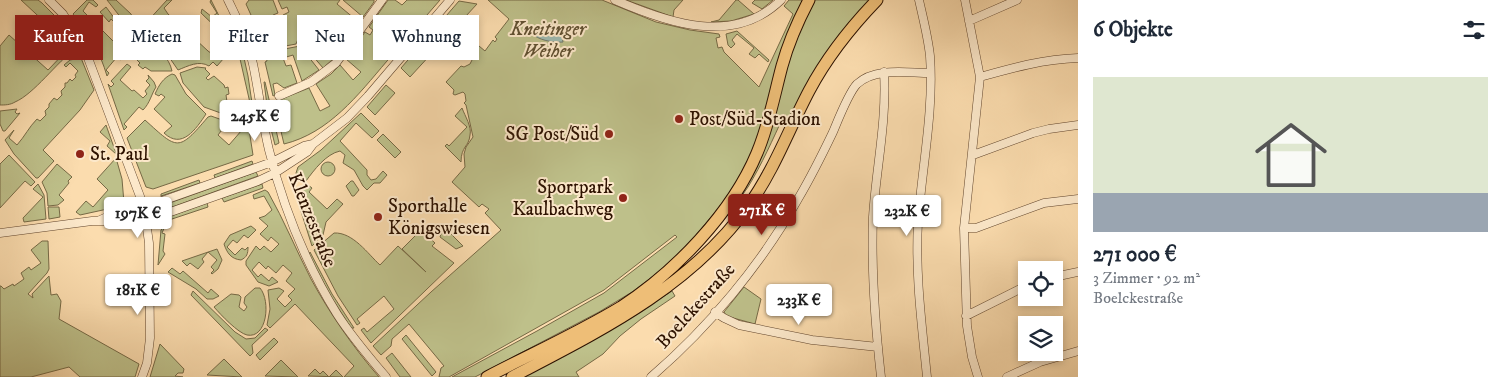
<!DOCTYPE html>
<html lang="de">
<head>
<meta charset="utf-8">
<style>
  :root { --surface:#fff; --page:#f2f2f3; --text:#1f2937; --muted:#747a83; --accent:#8f2418 }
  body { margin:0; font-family:"IM FELL DW Pica",serif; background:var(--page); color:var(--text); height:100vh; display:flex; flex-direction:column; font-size:19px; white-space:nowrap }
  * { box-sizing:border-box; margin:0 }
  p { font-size:16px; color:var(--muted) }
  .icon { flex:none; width:28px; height:28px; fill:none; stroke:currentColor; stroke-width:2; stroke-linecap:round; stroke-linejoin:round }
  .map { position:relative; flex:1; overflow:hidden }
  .panel { display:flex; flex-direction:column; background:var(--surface); width:425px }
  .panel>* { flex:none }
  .banner { position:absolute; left:15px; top:15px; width:475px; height:45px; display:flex; gap:10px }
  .controls { position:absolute; left:1018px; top:261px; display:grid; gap:10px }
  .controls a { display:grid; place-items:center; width:45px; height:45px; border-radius:0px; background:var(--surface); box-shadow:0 2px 8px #0003; font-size:25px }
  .price { position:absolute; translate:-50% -42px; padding:0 11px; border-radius:5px; background:#fff; color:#222; font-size:16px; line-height:32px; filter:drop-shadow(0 1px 2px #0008) }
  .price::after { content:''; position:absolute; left:50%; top:30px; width:15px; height:11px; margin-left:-8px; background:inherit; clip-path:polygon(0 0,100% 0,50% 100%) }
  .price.current { background:var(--accent); color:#fff }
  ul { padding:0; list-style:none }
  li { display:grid; align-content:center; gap:10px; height:265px; padding:0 15px }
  li span { display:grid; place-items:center; height:155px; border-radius:0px; color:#555 }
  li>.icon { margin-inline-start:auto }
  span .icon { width:90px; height:90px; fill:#fffc; stroke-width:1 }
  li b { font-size:21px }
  h2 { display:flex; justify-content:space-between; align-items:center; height:60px; padding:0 15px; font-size:21px }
  .chip { padding:0 18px; border-radius:0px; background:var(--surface); box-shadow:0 2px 8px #0003; font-size:18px; line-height:45px }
  .chip.current { background:var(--accent); color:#fff }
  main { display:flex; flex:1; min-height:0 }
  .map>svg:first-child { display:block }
  .green { fill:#bec08a; stroke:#766945; fill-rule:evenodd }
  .water { fill:#9fbab0; stroke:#71776a }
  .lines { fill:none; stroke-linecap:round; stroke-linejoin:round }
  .minor-casing { stroke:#60442c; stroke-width:9 }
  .highway-casing { stroke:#2d1200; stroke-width:13 }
  .minor { stroke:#fce8ca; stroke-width:8 }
  .highway { stroke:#eebe77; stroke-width:11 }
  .poi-dot { fill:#8f2418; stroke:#fce8ca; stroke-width:2 }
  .labels { text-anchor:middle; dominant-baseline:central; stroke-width:4; stroke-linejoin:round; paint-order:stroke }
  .park-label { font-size:19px; font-style:italic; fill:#604f30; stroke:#fce8ca }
  .poi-label { font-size:19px; fill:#2d1200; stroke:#fce8ca; text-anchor:start }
  .street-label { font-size:19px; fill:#2d1200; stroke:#fce8ca }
</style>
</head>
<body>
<main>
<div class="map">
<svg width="1078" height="377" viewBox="0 0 1078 377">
  <rect width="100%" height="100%" fill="#fbdcae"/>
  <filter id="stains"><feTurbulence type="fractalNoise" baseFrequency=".004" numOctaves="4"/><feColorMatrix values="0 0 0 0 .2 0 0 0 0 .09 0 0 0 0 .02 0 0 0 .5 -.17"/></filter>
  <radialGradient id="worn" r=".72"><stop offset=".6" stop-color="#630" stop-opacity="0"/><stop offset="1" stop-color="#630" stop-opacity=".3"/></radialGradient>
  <path class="green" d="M21,0H38L42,3L60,21L71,37L65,43H63L64,40Z
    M87,0H93L98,5L96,7L89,2L83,11L126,54L133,47L128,41L134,36L139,41L121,60L117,57L106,70L109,73L107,76C100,52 89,33 73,14Z
    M107,0H116L131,14L140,35L129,28Z
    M167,0H172L164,8L168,14L208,51L215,56L223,47L224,58L217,66L213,62L209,66C199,60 188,66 178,70L165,51L143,37L138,20L146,23Z
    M211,0L227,32L223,34L201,13L202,9L212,17L217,13L210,2Z
    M249,0H273L278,13L273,15L274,20L271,21L274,28L286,23L283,15L289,12L287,7L282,9L278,0H340L337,4L355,19L354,21L358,25L333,59L323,68L307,49L304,51L319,70L302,81L293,55L283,58L286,66L291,65L297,83L284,88L277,83L273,84L275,95L273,96L265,62L267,61L266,57H264L255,24L246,4ZM300,34L306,37L300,46L264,53V50L296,44Z
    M343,0H374V2L363,17Z
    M388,0H395L402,5L407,0H440C422,20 405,41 387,61C358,95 329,133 284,144L274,102L309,88L320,111L330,106L316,84L331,74L340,65L353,80L361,72L346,59L365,32L370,35L373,30L369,27Z
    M488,0H602L656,22L690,30L719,34L720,37L716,38L718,48L722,47L724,52L759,87L793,14L784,6L789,0H804L758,140L736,183L720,206L687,246L660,271L632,292L599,312L475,377H452L537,331L604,293L677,237L675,235L604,290L449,377H439L441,368L444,366L409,324L392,339L391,346L381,355L373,346L431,292L501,230L485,213L489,209L482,204L479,207L452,182L465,167L464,154L466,147L473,137L466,105L464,103L466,101L465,94L463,92L455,95L453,94L454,90L446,82L461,66L464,67L470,64L474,56L472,54L479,46L485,51L493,40L495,42L497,39L495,37L509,19Z
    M626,0H683L674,10L673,17Z
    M736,0H738L754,14L731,21L711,22L719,20Z
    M755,0H773L762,9L752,3Z
    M812,0H872L791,118L784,115C773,139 762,164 748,187C724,223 695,253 664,283L663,280L731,207Z
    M459,1L477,4L410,77L401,68Z
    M106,7L115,19L113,21L111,19L109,22L100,12Z
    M231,20L240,42L236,43L227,22Z
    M117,21L130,34L128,36L126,35L124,37L113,25Z
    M737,31L769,60L768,62L759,54L755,58L749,54L754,48L737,34L732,40L735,44L731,48L728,45L726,34Z
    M9,35L48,70L69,48H76C57,62 34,94 15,102C10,105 5,105 0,105V46Z
    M146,42C159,50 169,57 172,71H151L145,67L143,69L138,65L140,63L137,60L145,51L141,48Z
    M242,49L248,76L252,103H250L238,50Z
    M81,58L94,90L80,110L43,150L54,161L38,178H36L14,154L5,140L14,130L9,138L17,145C25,136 29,127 37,119L40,121L46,115L45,111L49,107V104L54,98L57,100L62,95L61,91L65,87V83H67L70,79L72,81L76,77L75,75L78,71L70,63L66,67L64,65L70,60Z
    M127,64L131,67L120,80L132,91L134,90L143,98L147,94L145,91L150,85L146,81L149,78L148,75L154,82L156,87C151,95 150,103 143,110L139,107L124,124L127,127L124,130L108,84L111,87L114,84L111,81Z
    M197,67L206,68L205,69L210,74L206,78L208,80L214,76L224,85L225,88L228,87L229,94L226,95L229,116L204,107L183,83L180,73Z
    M172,74L175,75L186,94L206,114C196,129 182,150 164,133L172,126L154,109L165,97L161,94L159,96L155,94C159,85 163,78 172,74Z
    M264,82H265L279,143L275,145L269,121Z
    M386,85L395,93L375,115L367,107Z
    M462,108C465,116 472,127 470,135C469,147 461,146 461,162L445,146L447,144L449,146L467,127L455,116Z
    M17,109L15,112L17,114L20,113L5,131H3L0,124V111Z
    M361,113L379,131L372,138L356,123L340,141L367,170V175L371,180L376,179L383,171L387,175L380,183H374L367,190L363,186L354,170L343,163L345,155L340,151C326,154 314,170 306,181H299L296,173L298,167L321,150Z
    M211,116L228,122L218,135L229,145L248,123L253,155L153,189L146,187L127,138L145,120C178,150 178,152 208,117Z
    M106,125L116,153V154L107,146L110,141L100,132Z
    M383,134L401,152L395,158L377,140Z
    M9,155L35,182L31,186L25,181L0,208V164Z
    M116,158L122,179L124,203L112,208L80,215L76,212L86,201L93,207L108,190L97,179Z
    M252,161L253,164L215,178L214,175Z
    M321 169a7 7 0 1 1 14 0a7 7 0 1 1-14 0Z
    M57,164L72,177L68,181L69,183L59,195L64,200L58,205L48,206L47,193L42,182Z
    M256,172L258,176L164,210V205Z
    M199,180L200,183L161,196V194Z
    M351,181H353L359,190L354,196H352L346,186Z
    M38,184L44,195L46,219L24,222L23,218L43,197L33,189Z
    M262,184L263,188L224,202L222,198Z
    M304,185H308L312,188L309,192L327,209L337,199L343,204L326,222L323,235L312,246L299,205L298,188Z
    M265,190L268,192C284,220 296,250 311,279C330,314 353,347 379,377H344L354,366L295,304L270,328L267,325L270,309L268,290L279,288L284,291L277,299L285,307L292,300L288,296L295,289L286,281L292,273L283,265L276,273L268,266L266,269L259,262L252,270L258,277L261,274L269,281L272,277L278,282L269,286L258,282L246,265V261L256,246L260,250L264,246L271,252L279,244L271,237L268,241L260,234L268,226L259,218L265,216L272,210L264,196L254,199L253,195Z
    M207,203L208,207L166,221L165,218Z
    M59,207L60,217L49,219L48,207Z
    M165,226L162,233L165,234L163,251L165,254L158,265L161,230Z
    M251,226L256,230L248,238L244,235L237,243L233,240L227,247L235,255L242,248L245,250L248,247C248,254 247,257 241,260C231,259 227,253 224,244L230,235Z
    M421,230L435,243L432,246L454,263L371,343L361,330L364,328L367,332L394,309L384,296L357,319L360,323L357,325L338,296L314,250L334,233C353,232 368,254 380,265L398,246L426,272L402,249Z
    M447,230L463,246L456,249L440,237L441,234Z
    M42,241H48L49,269L47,273L28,294L33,298L32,294L49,276L51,295L57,294L61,301L59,319L139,364L135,377H80L69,367L31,377H0V286H1L4,289L13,284L14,286L24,279L21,273L29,267L31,270L41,263L31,250Z
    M217,249L222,260L218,269L212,274L211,273L214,270L211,267L217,260L208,252L202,259L204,262L198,269L190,263L187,266L182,261Z
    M310,252L332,294L354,328H351L330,295L309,255Z
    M172,268L180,274L183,271L208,293L211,289L219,296L213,299H207L196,289L168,272Z
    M744,287L761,299L755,324L726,316L724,312Z
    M255,288H260C271,301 267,339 247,335C238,333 221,315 214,307L231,294L239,295L241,297L239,307L244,311L247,307L244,303L245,297Z
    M193,291L235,332L246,339L255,338L265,328L268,330L252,345L253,353L250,356L191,295Z
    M672,291L675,296L641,319L620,336L603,354L576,372L579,377H523L599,337Z
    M406,335L436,372L432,376L402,339Z
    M274,338L278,342L260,360L256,355Z
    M160,344L184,369L183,373H178L175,376L183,377H150Z
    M392,353L411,377H400L386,358Z
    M224,359L242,377L207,375Z
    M281,360L298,377L265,376Z
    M315,369L320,374L323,371L329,377L336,370L343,377L308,376Z"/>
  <path class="water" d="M542,26L558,32L562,36L563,42C553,43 538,40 531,33L533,29Z"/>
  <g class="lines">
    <g class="minor-casing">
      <path id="minor" d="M49,0L63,14L85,50L144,207L149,243L150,338L147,363L142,377
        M228,0C238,20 248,42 253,64C259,92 262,121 269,150C283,206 306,264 337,314C351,336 369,357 386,377
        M615,0C668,23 734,46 781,0
        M919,0C923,18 928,37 930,56C934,111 922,167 918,222C915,274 922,326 927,377
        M965,0L980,77L964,228L967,326L972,357L978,377
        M969,21L1017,0
        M980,77C1012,68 1044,59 1078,58
        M279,96L311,82L336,63L382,0
        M973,155L1033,133L1049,129L1078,125
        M100,220L109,216L159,202L247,171L272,162L304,146L313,144
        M964,228H976L1044,203L1078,199
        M0,233L92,221H128L162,215L258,181L275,173L307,152L313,144L347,118L368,96L450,0
        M1054,277L1078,272
        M715,312L724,318L739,325L812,340L878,347
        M966,316L1026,286
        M651,377C708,328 761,265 798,199C811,177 822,155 833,132C838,120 849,92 857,84C876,67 906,73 930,73
        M881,377C875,323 871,271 873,217C876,169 887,121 884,72
        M1007,377L1040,362L1078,351"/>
    </g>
    <g class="highway-casing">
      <path id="highway" d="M487,377C531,354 578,333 621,307C675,272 732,213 757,153C769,125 774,96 782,66C788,44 798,21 809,0
        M512,377C598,332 691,287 749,205C774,170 789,129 809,91C827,57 850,28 877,0"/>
    </g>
    <use href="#minor" class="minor"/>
    <use href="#highway" class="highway"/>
  </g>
  <g class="poi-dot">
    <circle cx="679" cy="119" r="5"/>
    <circle cx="609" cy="134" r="5"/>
    <circle cx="80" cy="154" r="5"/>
    <circle cx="623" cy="198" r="5"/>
    <circle cx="378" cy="217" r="5"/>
  </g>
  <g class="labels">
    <g class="park-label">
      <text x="548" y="29">Kneitinger<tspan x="548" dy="22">Weiher</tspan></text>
    </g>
    <g class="poi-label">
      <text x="689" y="119">Post/Süd-Stadion</text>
      <text x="599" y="134" text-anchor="end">SG Post/Süd</text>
      <text x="90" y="154">St. Paul</text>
      <text x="613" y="187" text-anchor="end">Sportpark<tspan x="613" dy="22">Kaulbachweg</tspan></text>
      <text x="388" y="206">Sporthalle<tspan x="388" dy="22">Königswiesen</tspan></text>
    </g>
    <g class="street-label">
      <text transform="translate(312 220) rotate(68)">Klenzestraße</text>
      <text transform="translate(696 306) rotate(-48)">Boelckestraße</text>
    </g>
  </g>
  <rect width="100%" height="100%" filter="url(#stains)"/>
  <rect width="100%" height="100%" fill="url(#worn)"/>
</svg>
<div class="controls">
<a><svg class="icon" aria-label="locate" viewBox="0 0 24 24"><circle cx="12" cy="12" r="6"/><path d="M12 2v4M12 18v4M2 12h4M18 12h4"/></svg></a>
<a><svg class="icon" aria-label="layers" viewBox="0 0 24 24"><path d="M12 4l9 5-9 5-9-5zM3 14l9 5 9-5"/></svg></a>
</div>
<b class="price" style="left:255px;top:142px">245K €</b>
<b class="price current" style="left:762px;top:236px">271K €</b>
<b class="price" style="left:907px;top:237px">232K €</b>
<b class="price" style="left:138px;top:239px">197K €</b>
<b class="price" style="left:138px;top:316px">181K €</b>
<b class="price" style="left:799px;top:326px">233K €</b>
<div class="banner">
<a class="chip current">Kaufen</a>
<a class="chip">Mieten</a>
<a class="chip">Filter</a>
<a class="chip">Neu</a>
<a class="chip">Wohnung</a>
</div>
</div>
<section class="panel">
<h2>6 Objekte<svg class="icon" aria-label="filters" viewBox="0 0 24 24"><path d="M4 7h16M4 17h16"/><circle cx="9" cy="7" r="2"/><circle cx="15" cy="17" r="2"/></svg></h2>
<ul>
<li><span style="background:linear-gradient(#dfe7d0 75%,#9aa5b1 0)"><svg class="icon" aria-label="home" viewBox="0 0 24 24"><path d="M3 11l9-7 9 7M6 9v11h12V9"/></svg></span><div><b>271 000 €</b><p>3 Zimmer · 92 m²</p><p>Boelckestraße</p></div></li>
</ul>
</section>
</main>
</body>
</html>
